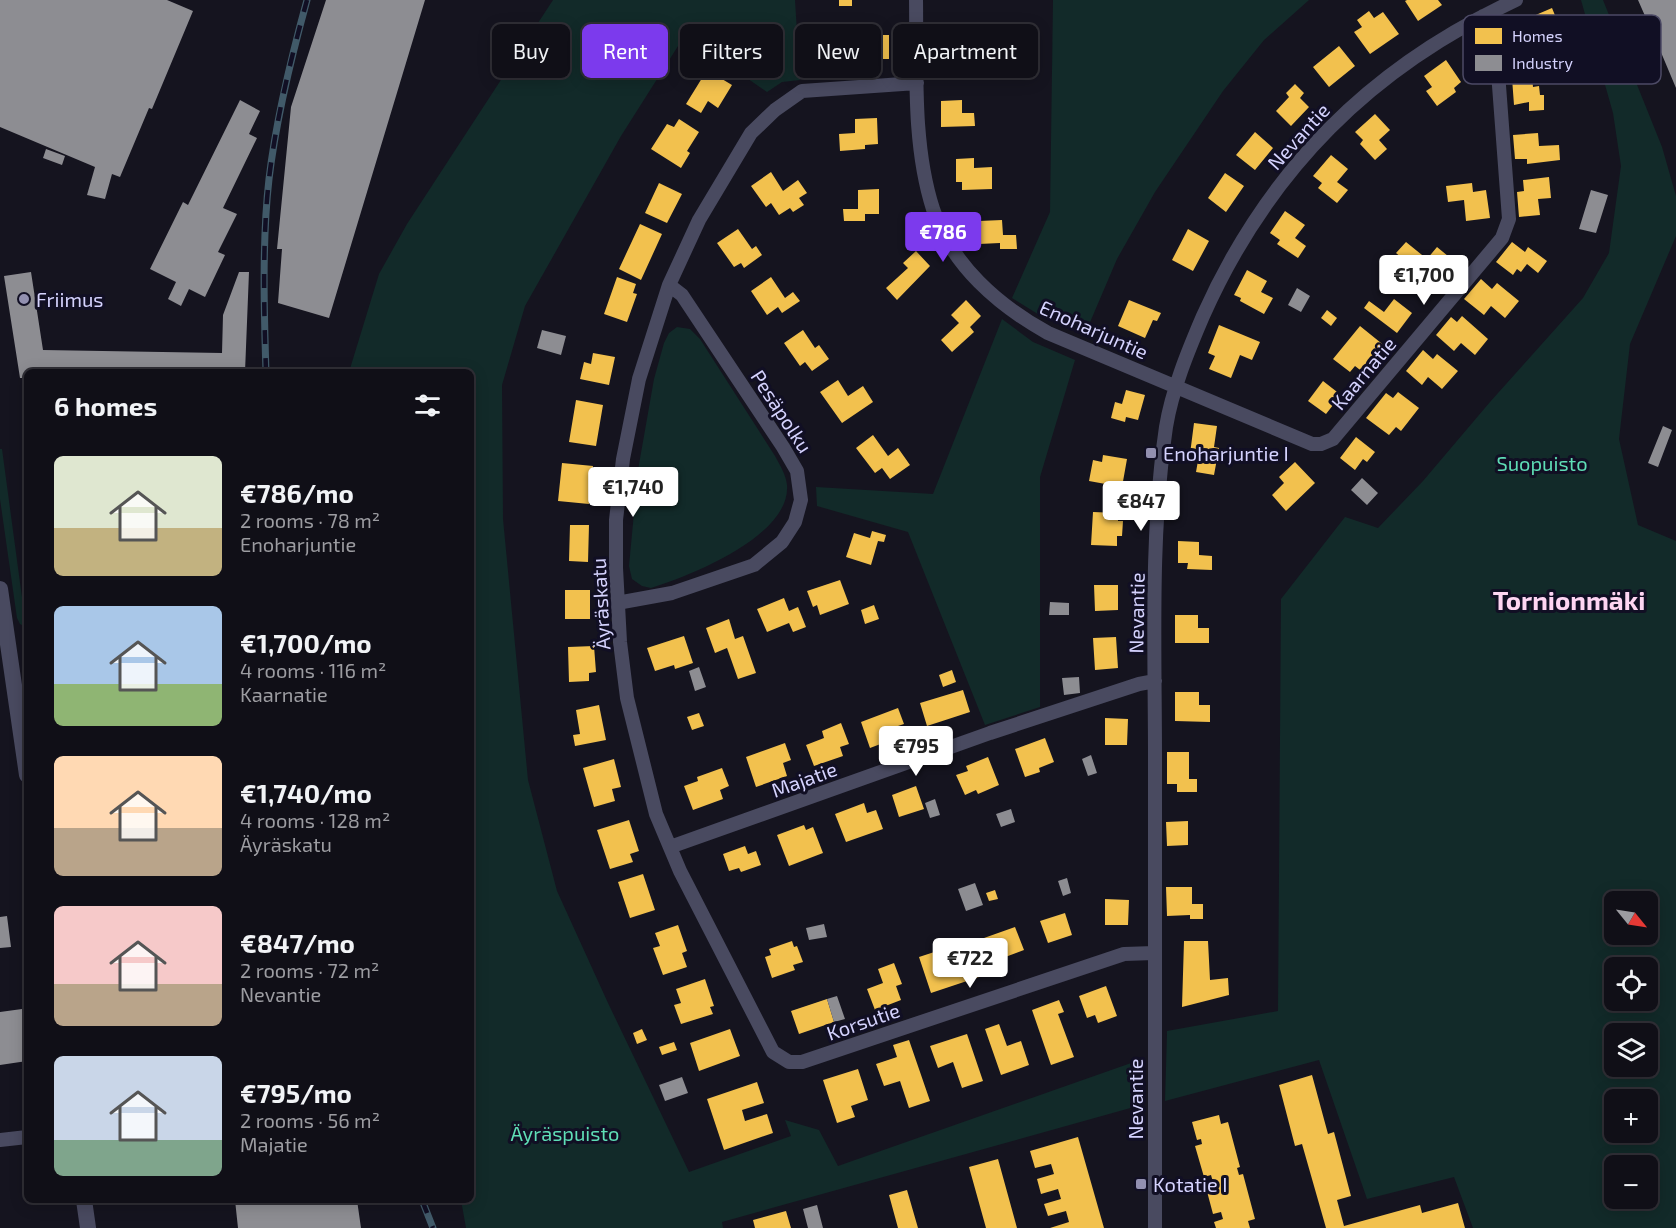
<!DOCTYPE html>
<html lang="en">
<head>
<meta charset="utf-8">
<style>
  :root { --surface:#100f17; --page:#1e1d24; --text:#f1f3f6; --muted:#9c9ca1; --line:#302f36; --accent:#7c3aed }
  body { margin:0; font-family:"Exo 2",sans-serif; background:var(--page); color:var(--text); height:100vh; display:flex; flex-direction:column; font-size:22px; white-space:nowrap }
  * { box-sizing:border-box; margin:0 }
  p { font-size:20px; color:var(--muted) }
  .icon { flex:none; width:33px; height:33px; fill:none; stroke:currentColor; stroke-width:2; stroke-linecap:round; stroke-linejoin:round }
  .map { position:relative; flex:1; overflow:hidden }
  .sheet { position:absolute; left:24px; top:369px; width:450px; height:834px; display:flex; flex-direction:column; background:var(--surface); border-radius:9px; box-shadow:0 3px 15px #0003,0 0 0 2px var(--line) }
  .sheet>* { flex:none }
  .guide { position:absolute; left:492px; top:24px; width:570px; height:54px; display:flex; gap:12px }
  .needle { width:39px; rotate:120deg }
  .tools { position:absolute; left:1604px; top:891px; display:grid; gap:12px }
  .tools a { display:grid; place-items:center; width:54px; height:54px; border-radius:9px; background:var(--surface); box-shadow:0 3px 15px #0003,0 0 0 2px var(--line); font-size:30px }
  .price { position:absolute; translate:-50% -51px; padding:0 14px; border-radius:6px; background:#fff; color:#222; font-size:20px; line-height:39px; filter:drop-shadow(0 2px 3px #0008) }
  .price::after { content:''; position:absolute; left:50%; top:36px; width:18px; height:14px; margin-left:-9px; background:inherit; clip-path:polygon(0 0,100% 0,50% 100%) }
  .price.active { background:var(--accent); color:#fff }
  ul { padding:0; list-style:none }
  li { display:flex; align-items:center; gap:18px; height:150px; padding:0 30px }
  li span { display:grid; place-items:center; flex:none; width:168px; height:120px; border-radius:9px; color:#555 }
  li>.icon { margin-inline-start:auto }
  span .icon { width:72px; height:72px; fill:#fffc; stroke-width:1 }
  li b { font-size:26px }
  h2 { display:flex; justify-content:space-between; align-items:center; height:72px; padding:0 30px; font-size:26px }
  .tag { padding:0 21px; border-radius:9px; background:var(--surface); box-shadow:0 3px 15px #0003,0 0 0 2px var(--line); font-size:21px; line-height:54px }
  .tag.active { background:var(--accent); color:#fff }
  .map>svg:first-child { display:block }
  .green { fill:#122a29; fill-rule:evenodd }
  .homes { fill:#f2c14e }
  .industry { fill:#8d8d92 }
  .lines { fill:none; stroke-linecap:round; stroke-linejoin:round }
  .minor { stroke:#494a60; stroke-width:14 }
  .tertiary { stroke:#494a60; stroke-width:16 }
  .rail-casing { stroke:#415a69; stroke-width:7 }
  .rail { stroke:#110f24; stroke-width:4.5; stroke-dasharray:14; stroke-linecap:butt }
  .poi-dot { fill:#9290b0; stroke:#110f24; stroke-width:2 }
  .labels { text-anchor:middle; dominant-baseline:central; stroke-width:6; stroke-linejoin:round; paint-order:stroke }
  .street-label { font-size:20px; fill:#d5d3fe; stroke:#110f24 }
  .poi-label { font-size:20px; fill:#d5d3fe; stroke:#110f24; text-anchor:start }
  .park-label { font-size:20px; fill:#5fdeb6; stroke:#110f24 }
  .district-label { font-size:26px; font-weight:bold; fill:#fed5f2; stroke:#110f24 }
  .key { fill:#110f24; stroke:#4c4a65; stroke-width:1.5 }
  .key-label { font-size:16px; fill:#d5d3fe }
</style>
</head>
<body>
<div class="map">
<svg width="1676" height="1228" viewBox="0 0 1676 1228">
  <rect width="100%" height="100%" fill="#15141f"/>
  <path class="green" d="M553,0H795L800,80L782,82L767,92L685,35L621,136L525,306L502,385L503,519L528,780L557,891L608,1003L689,1172L791,1136L785,1120L819,1130L838,1166L1134,1062V1107L722,1222L723,1228H466L461,1200H471V372H349L379,274L407,224Z
    M1053,0H1309L1264,40L1223,91L1155,192L1117,259L1085,334L1041,316L1012,298L1050,212Z
    M1581,0H1603L1662,147L1676,196V236L1630,344L1619,439L1638,525L1676,541V1228H1473L1454,1177L1367,1199L1319,1060L1165,1101L1167,1034V1031L1278,1011L1281,599L1345,517L1378,528L1423,481L1490,402L1583,298L1609,253L1621,166L1613,113ZM1614,902H1647V934H1614ZM1614,968H1647V1000H1614ZM1614,1034H1647V1066H1614ZM1614,1100H1647V1132H1614ZM1614,1166H1647V1198H1614Z
    M1002,319L1033,342L1075,360L1040,477V707L985,725L908,532L817,506L816,487L933,494Z
    M677,327L690,329L700,339L775,456C780,465 786,475 787,485C791,536 690,576 651,588L642,586L632,579L629,566L638,470L654,379L664,343L669,333Z
    M0,449H2L26,627L20,624L17,618L0,499Z"/>
  <path class="homes" d="M839,0H852V6H839Z
    M1407,0H1438L1442,5L1418,21L1405,1Z
    M1552,8L1561,30L1542,38L1544,44L1535,48L1524,20Z
    M1369,11L1374,18L1383,12L1399,34L1370,54L1354,32L1362,27L1357,20Z
    M962,33L963,45H990V62H959L958,58H942V34Z
    M867,35H889V59H880V65L842,66V49H868Z
    M994,46H1002V57H994Z
    M1339,46L1355,66L1329,87L1313,67Z
    M1446,60L1461,82L1454,88L1456,92L1437,106L1426,91L1432,87L1424,76Z
    M707,70L732,85L718,108L708,101L701,113L686,104Z
    M1532,76L1533,87L1539,86L1540,95H1544V110L1529,111V102L1514,105L1512,78Z
    M1295,84L1304,93L1300,98L1309,107L1291,126L1276,111L1289,97L1286,93Z
    M962,100V113H974L975,126L941,127V101Z
    M1375,114L1390,130L1379,140L1387,149L1375,160L1360,144L1363,140L1355,132Z
    M877,118L878,144L865,145V149L840,151L839,134L855,133V119Z
    M679,119L699,132L687,151L690,153L681,168L651,149L667,124L674,127Z
    M1255,132L1273,148L1255,170L1236,155Z
    M1538,133L1539,146L1559,145L1560,160L1527,164V159H1515L1513,135Z
    M1331,155L1348,169L1337,182L1348,190L1337,203L1318,188L1322,183L1313,176Z
    M974,158V168L992,167V189L962,190V182H956V159Z
    M771,172L783,191L798,180L807,193L799,198L804,205L793,212L790,208L779,215L771,203L766,207L751,186Z
    M1225,173L1244,186L1226,212L1208,198Z
    M1549,177L1551,198L1538,199L1540,215L1519,217L1517,192L1524,191L1523,180Z
    M659,183L682,194L667,223L645,213Z
    M1472,183L1473,192L1486,190L1490,218L1466,221L1464,200L1448,202L1446,186Z
    M879,189V214H865V221H844L843,209H858V190Z
    M1285,211L1305,225L1295,238L1306,246L1298,258L1277,244L1280,240L1270,233Z
    M1002,220L1003,235H1016L1017,249H1000V243L979,244V221Z
    M640,224L662,234L641,280L619,269Z
    M738,229L752,249L756,246L762,255L744,268L741,263L734,267L717,243Z
    M1188,229L1209,241L1193,271L1172,260Z
    M1406,242L1427,259L1437,247L1454,261L1438,281L1428,272L1424,277L1396,253Z
    M1512,242L1525,252L1528,247L1547,261L1538,273L1527,264L1521,272L1517,269L1513,275L1496,262Z
    M916,251L930,266L897,300L886,288L908,268L903,263Z
    M1247,270L1267,281L1261,292L1273,298L1264,314L1240,301L1241,298L1234,295Z
    M617,277L636,284L633,293L637,294L627,322L604,314Z
    M771,277L785,298L793,292L800,301L782,313L778,307L767,315L751,291Z
    M1481,279L1492,289L1497,283L1519,301L1505,318L1491,306L1484,315L1464,299Z
    M1394,299L1412,313L1397,333L1364,308L1369,301L1384,312Z
    M966,300L981,316L970,327L974,332L952,352L941,340L959,323L951,315Z
    M1129,300L1161,313L1157,321L1153,320L1145,338L1118,326Z
    M1327,310L1337,318L1331,326L1321,318Z
    M1462,316L1488,339L1475,355L1461,343L1454,351L1436,335L1451,317L1457,322Z
    M1219,325L1260,342L1252,360L1240,355L1231,378L1209,369L1215,356L1208,353Z
    M1360,326L1386,347L1364,373L1355,366L1350,372L1333,359Z
    M803,330L815,348L819,345L829,359L812,371L805,362L800,366L784,343Z
    M1423,350L1433,359L1437,354L1458,371L1442,389L1428,377L1422,385L1406,371Z
    M593,353L615,357L609,385L580,379L584,362L591,364Z
    M838,380L848,396L863,386L873,402L842,423L820,392Z
    M1323,381L1341,395L1326,414L1308,401Z
    M1126,390L1145,395L1138,420L1126,417L1125,422L1111,418L1115,402L1122,404Z
    M1398,392L1419,408L1401,431L1396,427L1389,435L1366,418L1386,393L1393,398Z
    M576,400L603,405L596,446L569,442Z
    M1194,423L1217,426L1214,447L1219,448L1214,475L1196,472L1199,455L1190,454Z
    M873,435L888,456L898,448L910,465L890,479L882,468L875,473L856,448Z
    M1356,437L1375,452L1367,462L1363,459L1355,470L1340,458Z
    M1103,455L1127,459L1122,487L1089,481L1093,460L1102,462Z
    M1295,462L1315,483L1286,511L1272,495L1284,483L1279,477Z
    M562,463L593,466L589,504L558,501Z
    M1093,512L1118,513V521H1123L1122,536H1117V546L1091,545Z
    M570,525H589L588,562L569,561Z
    M872,531L886,535L884,542L878,541L871,565L846,557L854,533L870,538Z
    M1178,541L1199,542V555L1212,556V570L1187,569L1188,563H1178Z
    M840,580L849,604L820,615L817,605L813,607L807,591Z
    M1094,585H1118V610L1095,611Z
    M565,590H590V619H565Z
    M784,598L789,611L798,607L806,627L793,632L789,623L767,632L757,609Z
    M874,605L879,619L865,624L861,610Z
    M1175,615H1198V628H1209V643H1175Z
    M729,619L735,639L743,636L756,673L738,679L727,648L715,653L706,628Z
    M684,636L693,663L675,669L674,665L655,671L647,648Z
    M1116,637L1118,668L1095,670L1093,638Z
    M594,646L596,672L589,673V681L569,682L568,647Z
    M952,670L956,682L943,687L939,675Z
    M963,690L970,712L927,726L920,703Z
    M1175,692H1199V705H1210V722L1175,721Z
    M599,705L606,740L575,746L573,735L580,734L576,710Z
    M898,708L904,724L895,727L899,737L870,748L861,722Z
    M699,713L704,726L692,730L687,717Z
    M1105,718L1128,719L1127,745H1105Z
    M841,723L849,744L840,747L843,756L814,766L806,745L824,738L822,731Z
    M1045,738L1054,762L1039,768L1040,772L1025,777L1015,749Z
    M785,743L791,760L783,763L787,776L756,787L746,757Z
    M1167,752H1189V779H1197V792H1177V784H1167Z
    M988,757L999,785L978,794L976,790L965,795L956,775L968,771L966,766Z
    M614,759L621,787L612,789L615,801L594,807L583,768Z
    M722,768L729,786L720,790L723,799L693,810L684,786L698,781L697,777Z
    M916,786L924,809L899,817L892,795Z
    M864,803L867,813L876,810L883,829L846,842L835,814Z
    M629,820L639,851L630,854L633,862L610,869L597,830Z
    M1188,821V845L1167,846L1166,822Z
    M804,825L806,830L813,827L823,853L789,866L777,835Z
    M745,846L748,854L756,851L761,865L741,872L739,868L729,871L723,854Z
    M643,874L655,910L630,918L618,882Z
    M1166,887H1192V904H1203V919H1190V915L1167,916Z
    M995,890L998,899L989,901L986,893Z
    M1105,899L1129,900L1128,925H1105Z
    M1065,913L1072,935L1048,943L1040,921Z
    M678,925L687,951L682,953L687,967L663,975L653,948L660,946L655,933Z
    M1015,927L1024,950L992,962L984,938Z
    M792,941L794,947L797,946L803,962L793,965L795,970L772,978L765,957L771,955L769,949Z
    M968,941L979,977L931,993L919,957Z
    M1184,941H1208L1210,980L1228,978L1229,995L1182,1007Z
    M894,963L902,984L896,986L901,1000L875,1010L867,989L883,983L878,969Z
    M705,979L714,1006L710,1007L713,1014L681,1024L674,1005L681,1003L676,989Z
    M1106,986L1117,1016L1098,1023L1095,1015L1087,1018L1079,996Z
    M827,999L834,1022L799,1034L791,1011Z
    M1059,1000L1064,1012L1058,1014L1074,1057L1051,1065L1032,1010Z
    M999,1024L1007,1046L1021,1041L1029,1065L1001,1075L985,1029Z
    M642,1029L647,1040L637,1044L633,1033Z
    M730,1029L740,1056L699,1071L690,1043Z
    M967,1034L983,1081L962,1088L953,1062L938,1068L930,1046Z
    M909,1040L930,1101L909,1108L900,1081L884,1086L876,1064L897,1057L893,1045Z
    M674,1042L677,1050L662,1055L659,1047Z
    M858,1069L868,1100L851,1106L855,1117L837,1123L823,1080Z
    M1312,1075L1328,1134L1334,1132L1351,1196L1337,1200L1344,1226L1420,1205L1422,1213L1458,1203L1465,1228H1326L1302,1144L1295,1146L1279,1085Z
    M757,1082L764,1103L742,1110L745,1121L767,1114L773,1133L724,1150L707,1099Z
    M1219,1115L1221,1124L1228,1122L1240,1167L1237,1168L1239,1175L1243,1174L1255,1219L1248,1221L1250,1228H1216L1214,1222L1223,1219L1221,1212L1213,1214L1205,1184L1213,1182L1211,1175L1204,1177L1195,1146L1202,1144L1201,1139L1197,1140L1192,1122Z
    M1078,1137L1104,1228H1050L1069,1222L1066,1211L1048,1216L1044,1204L1061,1199L1058,1189L1041,1194L1037,1179L1054,1174L1051,1164L1035,1168L1030,1151Z
    M998,1159L1017,1228H986L969,1167Z
    M907,1190L918,1228H898L889,1195Z
    M786,1211L791,1228H755L753,1220Z"/>
  <path class="industry" d="M0,0H167L193,11L152,109L149,108L120,177L112,174L105,199L87,195L95,167L0,127Z
    M326,0H425L329,318L278,303L282,249H277L291,107Z
    M1638,0H1676V88L1660,50Z
    M240,100L260,111L249,134L257,138L223,208L237,214L218,252L225,255L205,297L189,289L181,306L168,299L176,282L150,269L183,202L188,205Z
    M46,149L65,156L62,165L43,158Z
    M1591,190L1608,195L1596,233L1579,229Z
    M31,272L43,350L222,353L223,315L239,272H249L245,372H27V378H20L4,276Z
    M1297,288L1310,296L1301,312L1288,305Z
    M542,330L566,336L561,355L537,348Z
    M1663,426L1672,430L1658,467L1648,463Z
    M1362,478L1378,493L1367,505L1351,490Z
    M1050,602L1069,603V615H1049Z
    M699,667L706,687L695,691L689,671Z
    M1079,677L1080,693L1064,695L1062,678Z
    M1091,755L1097,773L1088,776L1082,759Z
    M935,799L940,815L930,818L925,803Z
    M1011,809L1015,822L1001,827L996,814Z
    M1067,878L1071,893L1063,896L1058,881Z
    M975,883L983,905L966,911L958,889Z
    M7,916L11,947L0,948V917Z
    M824,924L827,937L809,940L806,928Z
    M837,996L845,1019L834,1022L827,999Z
    M22,1009L27,1061L0,1065V1012Z
    M682,1077L688,1093L665,1101L659,1085Z
    M235,1200H357L361,1228H238Z
    M817,1205L823,1228H808L803,1209Z"/>
  <g class="lines">
    <path class="minor" d="M916,0C917,67 912,144 933,209C951,265 999,306 1048,333L1312,444H1321L1333,439L1502,238L1509,219L1497,59L1492,32L1483,16
      M917,83L802,91L775,110L751,133L699,220L669,285L639,379L623,459L616,520V568L620,642L627,698L656,814L680,871L773,1052L789,1062H802L1124,954L1154,953
      M617,603L672,593L754,565L782,542L795,522L801,500L797,471L783,447L682,295L669,285
      M670,847L990,733L1139,684L1155,681
      M0,1140L27,1137
      M1155,1228C1156,1071 1154,915 1155,758C1155,648 1150,536 1166,427C1172,390 1188,351 1203,316C1268,170 1371,67 1516,0"/>
    <path class="tertiary" d="M0,589L27,775
      M84,1200L88,1228"/>
    <g class="rail-casing">
      <path id="rail" d="M266,372C264,311 262,240 269,179C276,119 291,58 307,0
        M422,1200L433,1228"/>
    </g>
    <use href="#rail" class="rail"/>
  </g>
  <g class="poi-dot">
    <circle cx="24" cy="299" r="6"/>
    <rect x="1145" y="447" width="12" height="12" rx="3"/>
    <rect x="1135" y="1178" width="12" height="12" rx="3"/>
  </g>
  <g class="labels">
    <g class="street-label">
      <text transform="translate(1298 136) rotate(-48)">Nevantie</text>
      <text transform="translate(1094 329) rotate(24)">Enoharjuntie</text>
      <text transform="translate(1363 373) rotate(-50)">Kaarnatie</text>
      <text transform="translate(782 411) rotate(57)">Pesäpolku</text>
      <text transform="translate(600 604) rotate(-93)">Äyräskatu</text>
      <text transform="translate(1136 613) rotate(-89)">Nevantie</text>
      <text transform="translate(804 779) rotate(-20)">Majatie</text>
      <text transform="translate(863 1021) rotate(-19)">Korsutie</text>
      <text transform="translate(1135 1099) rotate(-90)">Nevantie</text>
    </g>
    <g class="poi-label">
      <text x="36" y="299">Friimus</text>
      <text x="1163" y="453">Enoharjuntie I</text>
      <text x="1153" y="1184">Kotatie I</text>
    </g>
    <g class="park-label">
      <text x="1542" y="463">Suopuisto</text>
      <text x="565" y="1133">Äyräspuisto</text>
    </g>
    <g class="district-label">
      <text x="1569" y="599">Tornionmäki</text>
    </g>
  </g>
  <rect x="1463" y="15" width="198" height="69" rx="9" class="key"/>
  <rect x="1475" y="28" width="27" height="16" fill="#f2c14e"/>
  <rect x="1475" y="55" width="27" height="16" fill="#8d8d92"/>
  <g class="key-label">
    <text x="1512" y="42">Homes</text>
    <text x="1512" y="69">Industry</text>
  </g>
</svg>
<div class="tools">
<a><svg class="needle" viewBox="-14 -14 28 28"><path d="M0-13l5 13h-10z" fill="#e53935"/><path d="M0 13l5-13h-10z" fill="#9c9ca1"/></svg></a>
<a><svg class="icon" aria-label="locate" viewBox="0 0 24 24"><circle cx="12" cy="12" r="6"/><path d="M12 2v4M12 18v4M2 12h4M18 12h4"/></svg></a>
<a><svg class="icon" aria-label="layers" viewBox="0 0 24 24"><path d="M12 4l9 5-9 5-9-5zM3 14l9 5 9-5"/></svg></a>
<a>+</a>
<a>−</a>
</div>
<b class="price active" style="left:943px;top:263px">€786</b>
<b class="price" style="left:1424px;top:306px">€1,700</b>
<b class="price" style="left:633px;top:518px">€1,740</b>
<b class="price" style="left:1141px;top:532px">€847</b>
<b class="price" style="left:916px;top:777px">€795</b>
<b class="price" style="left:970px;top:989px">€722</b>
<div class="guide">
<a class="tag">Buy</a>
<a class="tag active">Rent</a>
<a class="tag">Filters</a>
<a class="tag">New</a>
<a class="tag">Apartment</a>
</div>
<section class="sheet">
<h2>6 homes<svg class="icon" aria-label="filters" viewBox="0 0 24 24"><path d="M4 7h16M4 17h16"/><circle cx="9" cy="7" r="2"/><circle cx="15" cy="17" r="2"/></svg></h2>
<ul>
<li><span style="background:linear-gradient(#dfe7d0 60%,#c2b280 0)"><svg class="icon" aria-label="home" viewBox="0 0 24 24"><path d="M3 11l9-7 9 7M6 9v11h12V9"/></svg></span><div><b>€786/mo</b><p>2 rooms · 78 m²</p><p>Enoharjuntie</p></div></li>
<li><span style="background:linear-gradient(#a9c7e8 65%,#8fb573 0)"><svg class="icon" aria-label="home" viewBox="0 0 24 24"><path d="M3 11l9-7 9 7M6 9v11h12V9"/></svg></span><div><b>€1,700/mo</b><p>4 rooms · 116 m²</p><p>Kaarnatie</p></div></li>
<li><span style="background:linear-gradient(#ffd9b3 60%,#b9a48a 0)"><svg class="icon" aria-label="home" viewBox="0 0 24 24"><path d="M3 11l9-7 9 7M6 9v11h12V9"/></svg></span><div><b>€1,740/mo</b><p>4 rooms · 128 m²</p><p>Äyräskatu</p></div></li>
<li><span style="background:linear-gradient(#f6c9c9 65%,#b9a48a 0)"><svg class="icon" aria-label="home" viewBox="0 0 24 24"><path d="M3 11l9-7 9 7M6 9v11h12V9"/></svg></span><div><b>€847/mo</b><p>2 rooms · 72 m²</p><p>Nevantie</p></div></li>
<li><span style="background:linear-gradient(#c9d6e8 70%,#7fa58c 0)"><svg class="icon" aria-label="home" viewBox="0 0 24 24"><path d="M3 11l9-7 9 7M6 9v11h12V9"/></svg></span><div><b>€795/mo</b><p>2 rooms · 56 m²</p><p>Majatie</p></div></li>
</ul>
</section>
</div>
</body>
</html>
